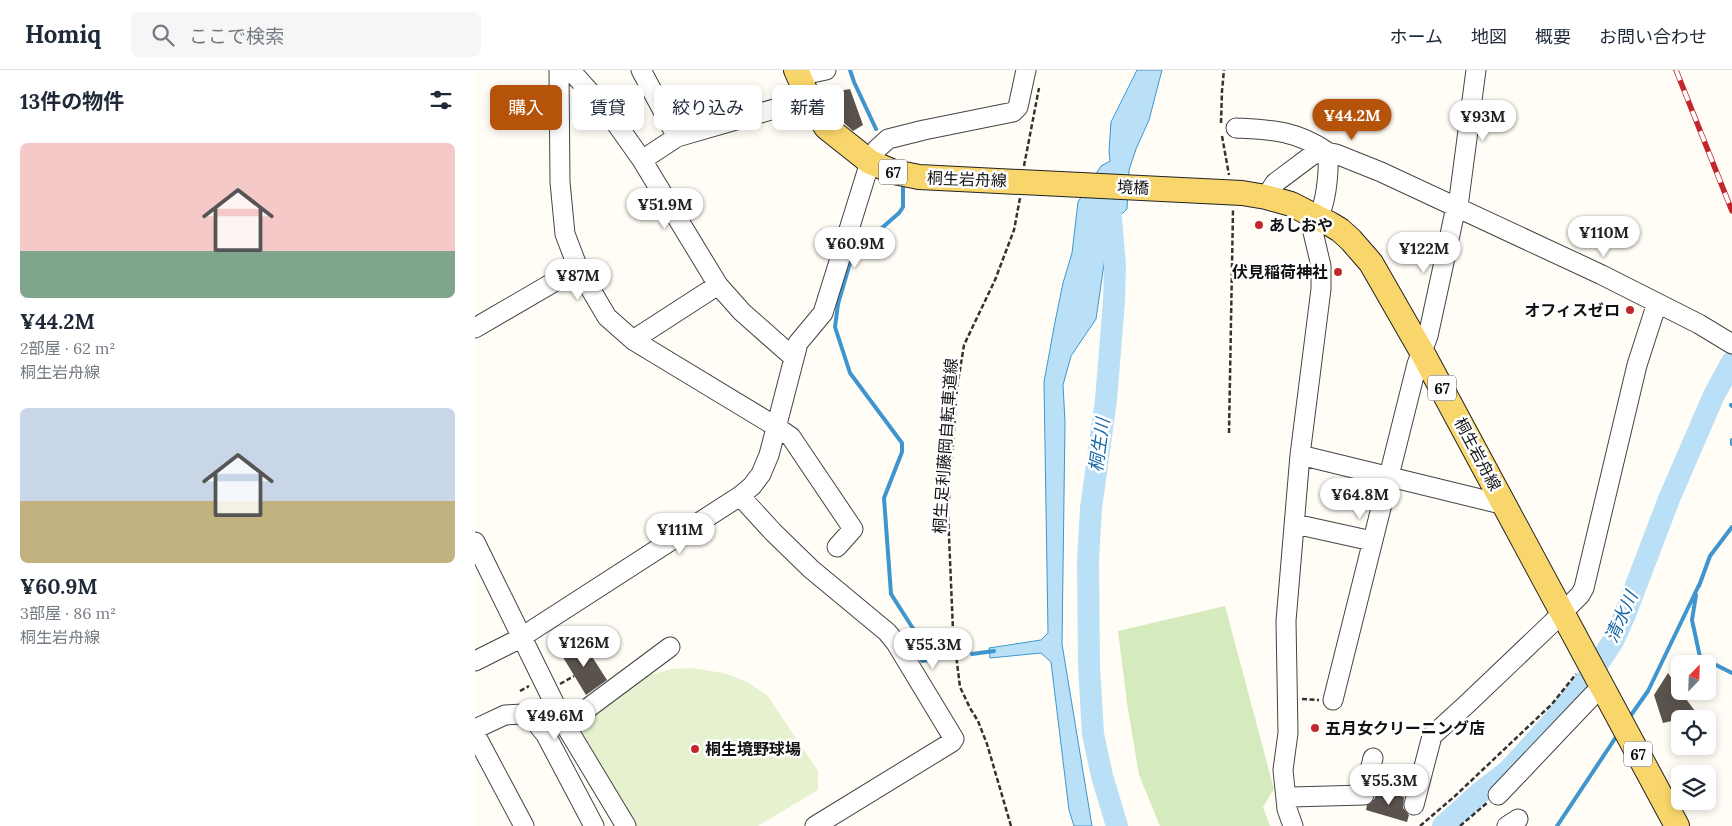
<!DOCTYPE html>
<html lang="ja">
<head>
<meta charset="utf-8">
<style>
  :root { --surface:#fff; --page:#f6f6f7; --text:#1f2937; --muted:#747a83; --line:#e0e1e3; --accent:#b45309 }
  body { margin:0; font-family:Lora,"Noto Sans JP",serif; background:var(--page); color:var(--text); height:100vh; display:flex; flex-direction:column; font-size:19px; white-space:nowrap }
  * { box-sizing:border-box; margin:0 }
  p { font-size:16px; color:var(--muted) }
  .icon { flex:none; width:28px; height:28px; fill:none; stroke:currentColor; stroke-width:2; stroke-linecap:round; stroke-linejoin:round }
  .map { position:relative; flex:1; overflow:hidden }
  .sheet { display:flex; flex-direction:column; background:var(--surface); width:475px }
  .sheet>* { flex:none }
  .guide { position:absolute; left:15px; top:15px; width:475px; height:45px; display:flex; gap:10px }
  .needle { width:32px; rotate:23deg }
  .buttons { position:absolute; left:1196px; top:585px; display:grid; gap:10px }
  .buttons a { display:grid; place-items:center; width:45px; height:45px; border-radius:8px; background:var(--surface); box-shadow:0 2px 8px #0003; font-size:25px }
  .price { position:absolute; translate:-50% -42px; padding:0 11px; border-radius:18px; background:#fff; color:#222; font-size:16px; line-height:32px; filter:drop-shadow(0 1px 2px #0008) }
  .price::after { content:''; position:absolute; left:50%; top:30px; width:15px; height:11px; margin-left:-8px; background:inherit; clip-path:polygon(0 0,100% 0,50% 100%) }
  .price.on { background:var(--accent); color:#fff }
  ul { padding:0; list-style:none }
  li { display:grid; align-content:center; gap:10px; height:265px; padding:0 20px }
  li span { display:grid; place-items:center; height:155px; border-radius:8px; color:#555 }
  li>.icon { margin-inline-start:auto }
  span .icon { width:90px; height:90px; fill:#fffc; stroke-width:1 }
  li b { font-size:21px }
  h2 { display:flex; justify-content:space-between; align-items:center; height:60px; padding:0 20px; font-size:21px }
  .chip { padding:0 18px; border-radius:8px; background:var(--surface); box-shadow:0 2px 8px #0003; font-size:18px; line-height:45px }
  .chip.on { background:var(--accent); color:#fff }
  header { display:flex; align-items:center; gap:30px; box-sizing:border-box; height:70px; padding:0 25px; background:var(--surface); border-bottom:1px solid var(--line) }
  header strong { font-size:24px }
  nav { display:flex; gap:28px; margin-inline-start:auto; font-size:18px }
  .search { width:350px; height:45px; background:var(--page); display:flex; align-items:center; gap:12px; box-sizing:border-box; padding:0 18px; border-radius:8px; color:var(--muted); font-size:19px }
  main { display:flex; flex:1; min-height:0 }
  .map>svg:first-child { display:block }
  .green { fill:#d5ebbd }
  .pitch { fill:#e6f2cf }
  .water { fill:#b9e0f7; stroke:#3f96cf }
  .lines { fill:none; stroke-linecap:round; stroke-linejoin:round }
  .stream { stroke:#3f96cf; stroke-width:4 }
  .river { stroke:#b9e0f7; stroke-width:22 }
  .building { fill:#5a524d }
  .minor-casing { stroke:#444; stroke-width:21 }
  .major-casing { stroke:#222; stroke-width:26 }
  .path { stroke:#333; stroke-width:2.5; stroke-dasharray:5 2.5; stroke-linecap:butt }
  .minor { stroke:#fff; stroke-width:19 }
  .major { stroke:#f9d66b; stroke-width:24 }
  .rail-casing { stroke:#c4262e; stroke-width:5.5 }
  .rail { stroke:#fff; stroke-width:4; stroke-dasharray:11; stroke-linecap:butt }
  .poi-dot { fill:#c4262e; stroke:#fff; stroke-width:2 }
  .labels { text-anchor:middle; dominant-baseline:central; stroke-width:5; stroke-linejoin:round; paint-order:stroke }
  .shield { fill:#fff; stroke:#585858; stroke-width:1 }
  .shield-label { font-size:15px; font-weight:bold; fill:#111 }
  .street-label { font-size:16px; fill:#111; stroke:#fff }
  .poi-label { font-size:16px; font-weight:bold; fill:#111; stroke:#fff; text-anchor:start }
  .water-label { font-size:18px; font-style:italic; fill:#1768a6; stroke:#fff }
</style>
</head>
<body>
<header>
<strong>Homiq</strong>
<div class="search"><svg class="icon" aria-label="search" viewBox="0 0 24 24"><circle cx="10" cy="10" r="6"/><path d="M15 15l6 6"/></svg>ここで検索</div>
<nav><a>ホーム</a><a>地図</a><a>概要</a><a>お問い合わせ</a></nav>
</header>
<main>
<section class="sheet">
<h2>13件の物件<svg class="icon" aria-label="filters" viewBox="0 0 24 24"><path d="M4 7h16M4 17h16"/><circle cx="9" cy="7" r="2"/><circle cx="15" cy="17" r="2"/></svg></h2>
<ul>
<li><span style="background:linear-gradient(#f6c9c9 70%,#7fa58c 0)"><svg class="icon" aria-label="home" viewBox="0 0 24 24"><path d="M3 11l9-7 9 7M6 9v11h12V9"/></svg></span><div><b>¥44.2M</b><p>2部屋 · 62 m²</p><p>桐生岩舟線</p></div></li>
<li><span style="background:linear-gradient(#c9d6e8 60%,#c2b280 0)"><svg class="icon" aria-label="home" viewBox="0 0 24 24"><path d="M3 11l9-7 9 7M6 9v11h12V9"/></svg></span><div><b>¥60.9M</b><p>3部屋 · 86 m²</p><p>桐生岩舟線</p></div></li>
</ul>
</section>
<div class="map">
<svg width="1257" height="756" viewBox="0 0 1257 756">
  <rect width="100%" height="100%" fill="#fffdf5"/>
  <path class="green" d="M750,536L799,719L788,737L795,756H685L664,705L652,633L643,561Z"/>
  <path class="pitch" d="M216,598L249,603L272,612L292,625L343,701V720L283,756H158L99,658L166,607L197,599Z"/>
  <path class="water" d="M662,0H687L674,50L661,79L654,100L652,139L648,143L638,145L633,167L621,249L596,286L588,315L590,352L587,574L617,756H599L594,740L576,592L566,583L515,588L514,578L566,570L573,563L569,312L580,252L588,213L597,183L603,132L626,96L635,91L634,81L636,52Z"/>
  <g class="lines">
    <path class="stream" d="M375,0L379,12L401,59
      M428,116V137L424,143L384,178L375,193L363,234L360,257L375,303L427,373V382L409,428L416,524L446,571L447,591L471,587
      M1256,335L1257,336
      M1257,370V374
      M1224,516L1235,486L1257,457
      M1221,525L1217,550L1225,587L1257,603
      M497,584L519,581
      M1154,648L1173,621L1224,515
      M1082,756L1143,664"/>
    <path class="river" d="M634,124L640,196L639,231L631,330L616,438L613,490L614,596L618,664L627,706L642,756
      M968,756L1007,721L1033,701L1075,655L1117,603L1138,571L1149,547L1194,429L1239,325L1257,292"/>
  </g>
  <path class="building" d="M375,19L388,55L378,61L359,44L363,43L357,22Z
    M107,571L132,610L111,625L86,584Z
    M1193,603L1205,621L1226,649H1205L1188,653L1179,625Z
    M902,719L929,727L928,738L934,745L932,752L891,740L892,735L896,733L900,728Z"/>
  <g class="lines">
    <g class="minor-casing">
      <path id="minor" d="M84,0L85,112L90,164L103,198L132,247L158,270L300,356L316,367L378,459L362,477
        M95,0L133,42L167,90L243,215L267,242L318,287
        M166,0L202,67
        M323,6L351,0
        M761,58C797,60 820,60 851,81C856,92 851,129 846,140C843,148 838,154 838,162L846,196V219L825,385L811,551L813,663L808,700L812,739L818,756
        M167,90L202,67L334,29
        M791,127L800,113L836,86L846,81L861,84L906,102L1127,205L1224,254L1257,274
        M0,258L103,198
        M158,270L243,215
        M825,385L1030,435
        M265,426L298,462L336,499L412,562L421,573L479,669L477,672L340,756
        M820,454L897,471
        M0,472L89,653L151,756
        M0,591L42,570L265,426L277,416L286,404L294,385L323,273L348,243L395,92L402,79L413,69L449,60L538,42L543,37L551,0
        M858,630L942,294L953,266L979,146L984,129L1001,0
        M89,653L109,641L195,577
        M0,659L30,645L49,644L59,650L71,665L119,756
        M0,664L49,756
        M1023,725L1118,625L1128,621
        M811,729L816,727L889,725L898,688
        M939,735L957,666L992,634L1077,553L1105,525L1109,518L1162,295L1182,233
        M1032,756L1043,749"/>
    </g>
    <g class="major-casing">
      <path id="major" d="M321,0L334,29L351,57L395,92L419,102L444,107L767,123L791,127L816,134L855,154L865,160L876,170L896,193L947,282L1202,756"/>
    </g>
    <path class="path" d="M746,53L747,21L749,0
      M747,66L754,105
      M549,96L564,18
      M754,363L758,140
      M85,614L99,606
      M45,621L54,616
      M827,629L844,630
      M536,756L512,674L503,651L495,638L485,617L478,560L473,443L482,318L489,275L520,210L539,160L545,128
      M945,756L980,726L1077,634L1101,604
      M985,756L1012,733"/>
    <use href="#minor" class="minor"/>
    <use href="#major" class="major"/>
    <g class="rail-casing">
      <path id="rail" d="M1201,0L1257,141"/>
    </g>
    <use href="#rail" class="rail"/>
  </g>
  <g class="poi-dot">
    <circle cx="784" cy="155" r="5"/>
    <circle cx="863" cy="202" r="5"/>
    <circle cx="1155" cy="240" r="5"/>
    <circle cx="840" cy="658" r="5"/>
    <circle cx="220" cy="679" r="5"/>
  </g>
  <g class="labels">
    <g class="shield">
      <rect x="404" y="89.5" width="28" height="25" rx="4"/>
      <rect x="953" y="305.5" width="28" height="25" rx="4"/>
      <rect x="1149" y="671.5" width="28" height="25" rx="4"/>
    </g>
    <g class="shield-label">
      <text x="418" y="102">67</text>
      <text x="967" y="318">67</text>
      <text x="1163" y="684">67</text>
    </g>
    <g class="street-label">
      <text transform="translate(492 109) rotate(2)">桐生岩舟線</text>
      <text transform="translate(658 117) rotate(3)">境橋</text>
      <text transform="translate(470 376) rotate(-86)">桐生足利藤岡自転車道線</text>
      <text transform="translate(1003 384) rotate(62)">桐生岩舟線</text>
    </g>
    <g class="poi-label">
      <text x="794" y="155">あしおや</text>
      <text x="853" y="202" text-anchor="end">伏見稲荷神社</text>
      <text x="1145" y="240" text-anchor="end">オフィスゼロ</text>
      <text x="850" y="658">五月女クリーニング店</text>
      <text x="230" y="679">桐生境野球場</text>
    </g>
    <g class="water-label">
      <text transform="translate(624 375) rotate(-82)">桐生川</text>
      <text transform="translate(1146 547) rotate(-66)">清水川</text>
    </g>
  </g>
</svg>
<div class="buttons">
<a><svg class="needle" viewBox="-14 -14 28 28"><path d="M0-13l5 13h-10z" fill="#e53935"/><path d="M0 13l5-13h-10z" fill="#747a83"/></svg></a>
<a><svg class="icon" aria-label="locate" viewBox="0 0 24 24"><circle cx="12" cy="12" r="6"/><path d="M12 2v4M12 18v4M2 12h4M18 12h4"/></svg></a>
<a><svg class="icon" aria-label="layers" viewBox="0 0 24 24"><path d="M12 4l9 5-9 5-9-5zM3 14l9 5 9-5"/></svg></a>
</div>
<b class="price on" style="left:877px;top:71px">¥44.2M</b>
<b class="price" style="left:1008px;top:72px">¥93M</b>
<b class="price" style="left:190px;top:160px">¥51.9M</b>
<b class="price" style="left:1129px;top:188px">¥110M</b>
<b class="price" style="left:380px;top:199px">¥60.9M</b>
<b class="price" style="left:949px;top:204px">¥122M</b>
<b class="price" style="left:103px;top:231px">¥87M</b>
<b class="price" style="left:885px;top:450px">¥64.8M</b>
<b class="price" style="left:205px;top:485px">¥111M</b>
<b class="price" style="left:109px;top:598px">¥126M</b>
<b class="price" style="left:458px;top:600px">¥55.3M</b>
<b class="price" style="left:80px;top:671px">¥49.6M</b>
<b class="price" style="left:914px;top:736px">¥55.3M</b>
<div class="guide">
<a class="chip on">購入</a>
<a class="chip">賃貸</a>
<a class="chip">絞り込み</a>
<a class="chip">新着</a>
</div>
</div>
</main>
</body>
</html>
